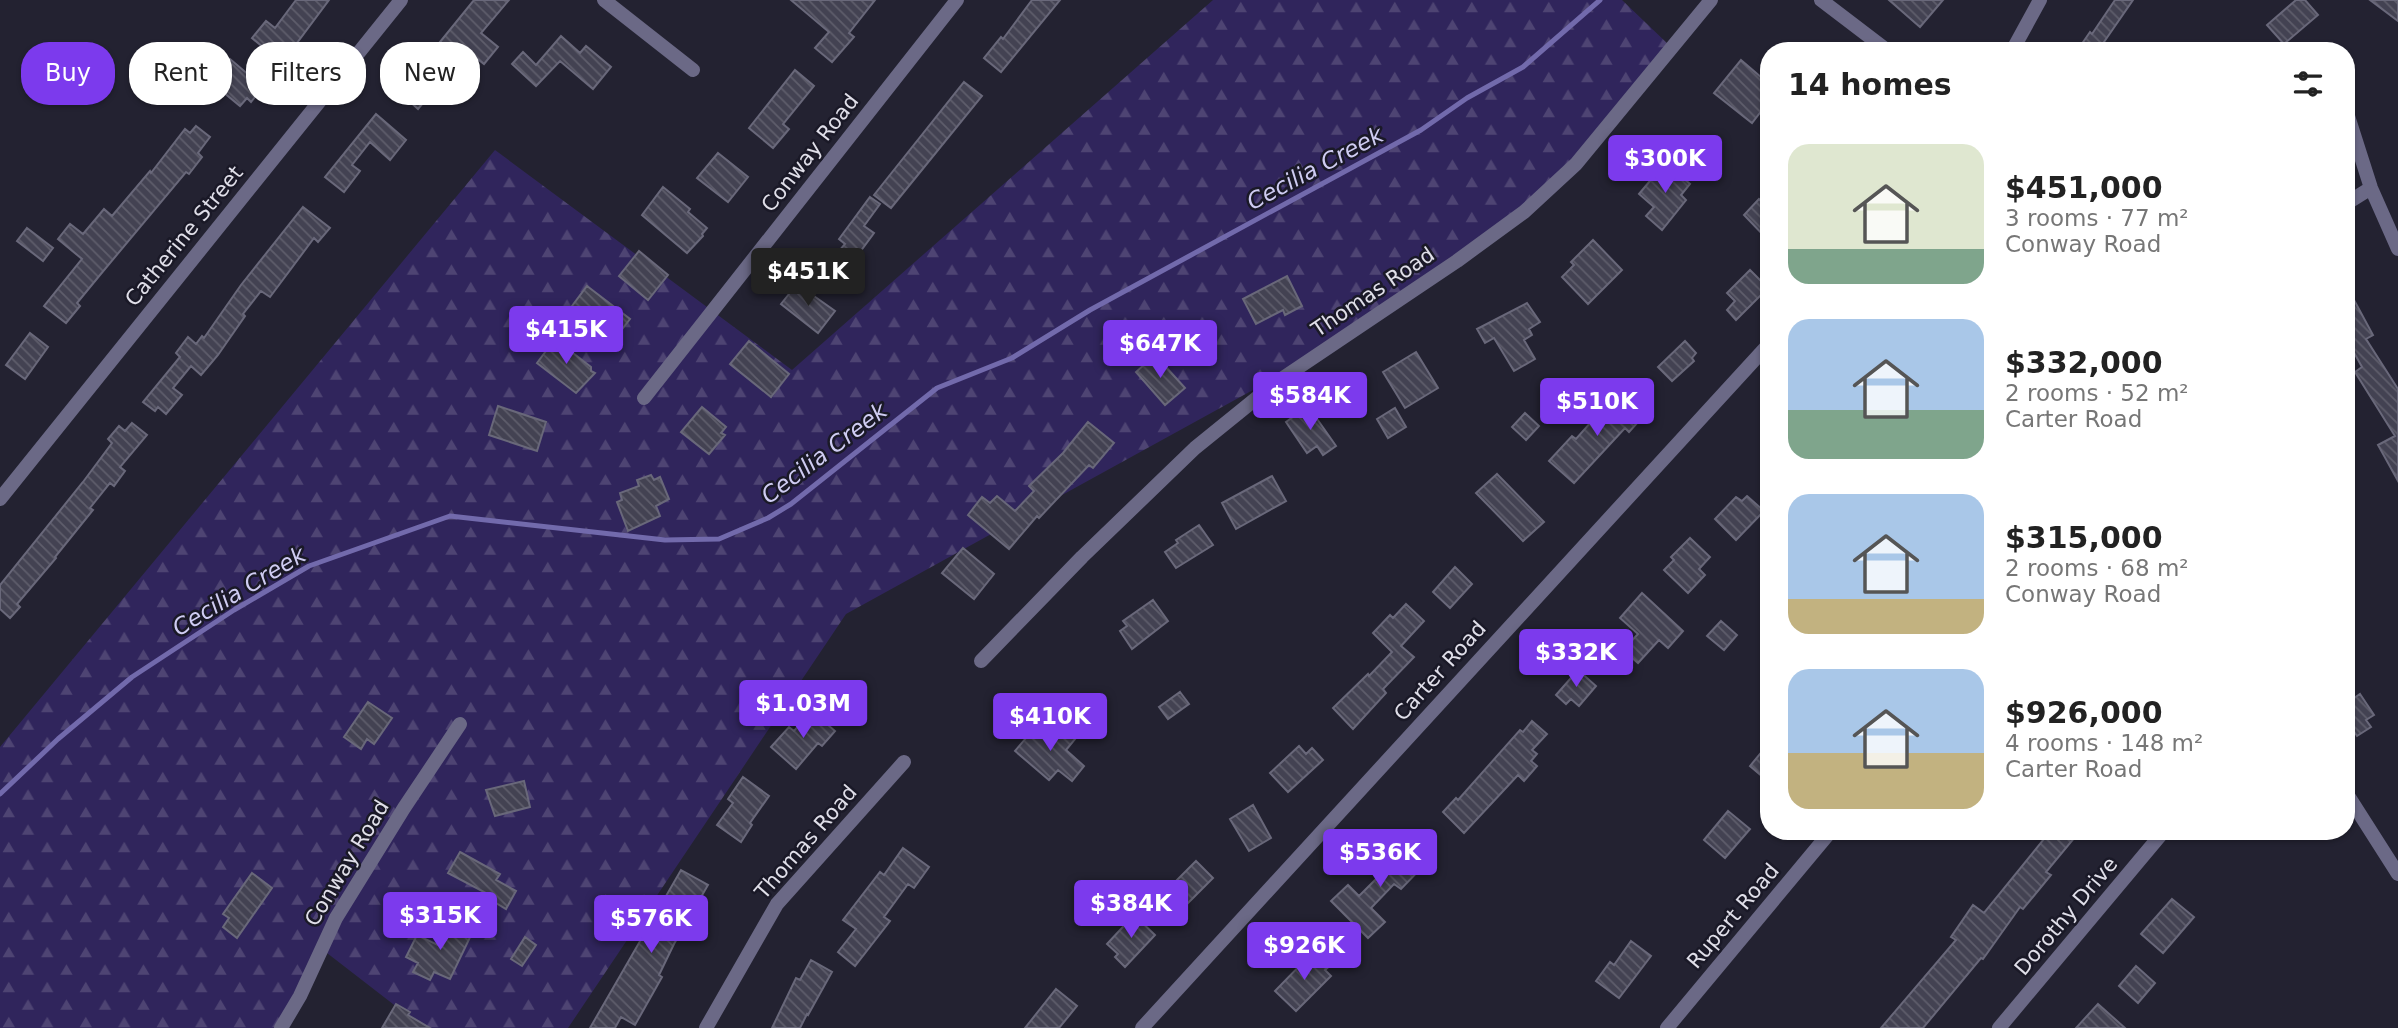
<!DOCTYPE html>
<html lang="en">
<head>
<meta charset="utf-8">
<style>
  :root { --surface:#fff; --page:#f6f6f6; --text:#222; --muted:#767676; --accent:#7c3aed }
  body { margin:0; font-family:"DejaVu Sans",sans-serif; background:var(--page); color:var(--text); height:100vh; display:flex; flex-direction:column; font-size:26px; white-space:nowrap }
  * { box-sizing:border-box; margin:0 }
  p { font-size:23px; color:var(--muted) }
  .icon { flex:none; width:38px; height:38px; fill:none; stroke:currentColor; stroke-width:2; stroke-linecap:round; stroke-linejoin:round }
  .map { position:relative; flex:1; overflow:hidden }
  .side { position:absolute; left:1760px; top:42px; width:595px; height:798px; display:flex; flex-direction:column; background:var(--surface); border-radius:28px; box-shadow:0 2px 5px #0004 }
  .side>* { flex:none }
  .banner { position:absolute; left:21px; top:42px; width:665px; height:63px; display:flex; gap:14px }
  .price { position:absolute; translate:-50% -60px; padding:0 16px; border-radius:7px; background:var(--accent); color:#fff; font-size:23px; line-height:46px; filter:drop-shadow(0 2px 4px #0008) }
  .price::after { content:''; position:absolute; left:50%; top:42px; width:21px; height:16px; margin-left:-10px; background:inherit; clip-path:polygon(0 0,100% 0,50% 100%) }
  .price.active { background:#222; color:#fff }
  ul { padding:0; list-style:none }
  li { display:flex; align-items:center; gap:21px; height:175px; padding:0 28px }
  li span { display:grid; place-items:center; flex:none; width:196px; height:140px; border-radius:21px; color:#555 }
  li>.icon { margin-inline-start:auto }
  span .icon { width:84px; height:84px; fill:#fffc; stroke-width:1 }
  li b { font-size:30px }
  h2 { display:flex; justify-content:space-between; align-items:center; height:84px; padding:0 28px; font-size:30px }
  .chip { padding:0 24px; border-radius:28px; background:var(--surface); box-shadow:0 2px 5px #0004; font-size:24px; line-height:63px }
  .chip.active { background:var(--accent); color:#fff }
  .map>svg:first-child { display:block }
  .forest { fill:url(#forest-firs) }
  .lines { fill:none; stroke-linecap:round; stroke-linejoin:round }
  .stream { stroke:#726aac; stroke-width:5 }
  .building { fill:url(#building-back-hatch); stroke:#69687a; stroke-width:2 }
  .minor { stroke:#6b6986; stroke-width:14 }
  .labels { text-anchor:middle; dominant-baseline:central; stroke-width:5; stroke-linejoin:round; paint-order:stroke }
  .street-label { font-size:21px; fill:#e0dfe9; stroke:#1a1927 }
  .water-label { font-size:23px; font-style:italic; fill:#cfccf2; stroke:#1a1927 }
</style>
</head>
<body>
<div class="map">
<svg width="2398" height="1028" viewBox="0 0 2398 1028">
  <defs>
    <pattern id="forest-firs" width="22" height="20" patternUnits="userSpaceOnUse" patternTransform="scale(1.75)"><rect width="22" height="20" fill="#30255c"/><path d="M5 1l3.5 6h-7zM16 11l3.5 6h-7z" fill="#4e4473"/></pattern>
    <pattern id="building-back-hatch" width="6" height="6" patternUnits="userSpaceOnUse" patternTransform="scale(1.75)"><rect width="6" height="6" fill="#434252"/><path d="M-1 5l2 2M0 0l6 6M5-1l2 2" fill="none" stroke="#5e5d6b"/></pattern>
  </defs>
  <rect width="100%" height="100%" fill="#232231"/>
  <path class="forest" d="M1213,0H1622L1670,46L1535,206L1349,337L846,614L568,1028H424L327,953L275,1028H0V747L495,150L792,370Z"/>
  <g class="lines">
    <path class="stream" d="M0,794L58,739L132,677L234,610L309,566L450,516L665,540L719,539L768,518L791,504L937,388L1012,358L1090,310L1421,130L1467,98L1523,67L1600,0"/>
  </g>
  <path class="building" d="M296,0H329L282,63L252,38L266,21L275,28Z
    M474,0H509L481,33L498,47L484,64L465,49L457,58L452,54L423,87L429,96L418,109L395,88L423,55L427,58Z
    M791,0H875L849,33L854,37L832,62L815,48L829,32Z
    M1032,0H1060L1001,72L984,58L1001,37L1003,39Z
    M1889,0H1943L1920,27Z
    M2115,0H2133L2104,42L2117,51H2077L2090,32L2092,34Z
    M2296,0H2305L2318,15L2284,44L2267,25Z
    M2370,0H2398V21Z
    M561,36L580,53L586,46L611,67L593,89L560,61L536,86L512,64L523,52L536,65Z
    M230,59L263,87L251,102L247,98L240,106L211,82Z
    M1741,60L1769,84V101L1752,123L1714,93Z
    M795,70L814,86L783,124L789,129L773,148L749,128Z
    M964,82L982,96L891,208L874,195Z
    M376,114L406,140L390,160L370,142L352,165L360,171L344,192L325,177Z
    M196,126L210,137L198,153L202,157L189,174L186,172L100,275L77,303L80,306L66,323L44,306L82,259L58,239L70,224L83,234L104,209L112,216L150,171L151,173L185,129L190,133Z
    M718,153L748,177L728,202L697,178Z
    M1665,163L1690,184L1681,195L1686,200L1662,230L1646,216L1654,207L1639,194Z
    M663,187L690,209L688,212L707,228L702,234L703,236L687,253L642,215Z
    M870,197L880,204L864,226L874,233L849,267L835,256L845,244L839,239Z
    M1759,199L1769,209V241L1744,215Z
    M303,207L330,228L318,242L314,238L270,297L261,291L243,314L245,316L218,355L201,375L191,366L173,388L182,395L166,414L158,407L155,411L143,402L180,357L176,353L188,337L196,344L202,336L204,338L241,285Z
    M27,228L53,248L43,261L17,241Z
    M1593,240L1622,270L1588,304L1562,277L1574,265L1571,262Z
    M639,251L668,275L648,300L619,276Z
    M1750,270L1768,288L1736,320L1727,310L1735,301L1727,293Z
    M1287,276L1302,306L1285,315L1283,310L1256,324L1243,299Z
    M797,284L835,311L818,333L781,304Z
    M587,286L630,319L612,342L569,310Z
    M2347,287L2373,335L2366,339L2398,389V481L2378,445L2395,436L2355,372L2362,367L2347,340Z
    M1527,303L1540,322L1529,329L1532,335L1524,340L1535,359L1514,371L1494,338L1485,343L1477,329Z
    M30,333L48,347L25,379L6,365Z
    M555,339L591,367V371L595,373L576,393L537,363Z
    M749,341L789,374L771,397L730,364Z
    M1685,341L1696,353L1692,358L1694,361L1672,381L1658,367Z
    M1416,352L1438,388L1405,408L1383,372Z
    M1155,355L1185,388L1165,405L1136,372Z
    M1619,397L1627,405L1633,399L1647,412L1629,432L1625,428L1574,483L1549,461L1572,436L1576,439L1608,403L1611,406Z
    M498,406L546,422L537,451L489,435Z
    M1308,406L1336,446L1323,455L1317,446L1307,453L1286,422Z
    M702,407L726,427L721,433L725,435L709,454L681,432Z
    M1395,408L1406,427L1388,438L1377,419Z
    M1525,413L1539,426L1526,440L1512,427Z
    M1088,422L1114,443L1093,468L1089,465L1039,518L1037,516L1009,549L968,515L982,497L990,503L997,496L1015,511L1034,491L1029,486L1063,453Z
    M132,423L147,435L120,467L125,471L114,486L110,483L90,508L93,510L55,557L56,558L17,604L20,607L10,618L0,609V585L83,482L112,443L108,439L119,426L125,431Z
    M1497,474L1544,522L1523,541L1476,493Z
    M651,475L654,480L660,477L669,499L656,506L660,516L628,531L617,502L622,500L620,493L639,486L637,480Z
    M1272,476L1286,501L1236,529L1222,503Z
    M1747,496L1764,511L1736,540L1715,519L1736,497L1742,501Z
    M1199,525L1213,545L1176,568L1165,552L1178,543L1176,540Z
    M1690,538L1710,557L1699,569L1705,575L1688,593L1664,570L1674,560L1671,557Z
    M963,548L994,574L974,599L942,573Z
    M1455,567L1472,584L1450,608L1433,592Z
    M1642,593L1683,631L1668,648L1659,640L1638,663L1623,650L1638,634L1620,618Z
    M1153,600L1168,621L1132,649L1120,631L1127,626L1123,621Z
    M1406,604L1424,621L1401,646L1414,657L1383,689L1386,693L1353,729L1333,708L1368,674L1369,676L1392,652L1373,633L1390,615L1393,618Z
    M1721,621L1737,635L1724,650L1707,636Z
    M1578,670L1596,686L1579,706L1571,699L1566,704L1556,695Z
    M1180,692L1189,704L1168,719L1159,707Z
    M2360,694L2374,715L2366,720L2371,727L2357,736L2347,721V703Z
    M368,702L392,718L374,744L367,739L361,749L344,737Z
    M812,711L835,731L822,746L818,743L796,769L771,747L789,727L794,731Z
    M1532,721L1547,734L1532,750L1537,754L1531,761L1537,766L1524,781L1518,775L1464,833L1443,812L1456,798L1458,800L1520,730L1523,732Z
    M1059,724L1076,738L1066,750L1084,766L1072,781L1058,770L1049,780L1015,751L1037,725L1050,735Z
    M1769,743V782L1750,766Z
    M1299,746L1306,754L1312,748L1323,760L1288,792L1270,773Z
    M743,777L769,796L750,823L752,825L741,842L717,825L733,803L728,799Z
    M524,781L530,807L495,816L486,790Z
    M1253,805L1271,838L1249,851L1230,819Z
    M1728,811L1750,829L1725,858L1704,840Z
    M2034,831H2080L2046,872L2051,875L2023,909L2020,907L1983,959L1981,958L1923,1028H1881L1956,940L1951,937L1973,905L1984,913L2044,839Z
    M1411,840L1430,859L1401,889L1394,884L1371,908L1385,922L1368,938L1331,901L1348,885L1359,896L1382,873L1380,870Z
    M903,848L929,867L914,888L908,884L884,917L890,921L855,966L838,952L856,929L843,920L880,872L884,875Z
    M460,852L500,874L496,880L516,891L506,909L486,897L488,894L448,873Z
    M1196,861L1213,878L1186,905L1174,893L1178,889L1173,884Z
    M681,870L708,885L674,944L659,975L662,977L635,1025L621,1017L615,1028H590Z
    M252,873L272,888L237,938L223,927L229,918L223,914Z
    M2172,899L2194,917L2163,953L2141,934Z
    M1134,915L1155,935L1125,967L1115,957L1118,954L1107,944Z
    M455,920L474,929L450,979L434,972L430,980L413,972L418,963L406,957L417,935L442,947Z
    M525,937L536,945L522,966L511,959Z
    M1631,941L1651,956L1619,998L1596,981L1610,962L1614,965Z
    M1321,955L1331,965L1325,970L1331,976L1296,1011L1275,991L1309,956L1315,961Z
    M811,960L832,972L808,1015L807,1014L800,1028H772L796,978L800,980Z
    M2136,966L2155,983L2138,1003L2119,986Z
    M1056,989L1077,1006L1059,1028H1025Z
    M396,1004L410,1012L408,1015L430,1028H382Z
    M2098,1004L2125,1028H2076Z"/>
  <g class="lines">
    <path class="minor" d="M604,0L693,70
      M1821,0L1888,51
      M2012,51L2040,0
      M2347,113L2371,188L2398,249
      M2347,203L2371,188
      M644,398L957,0
      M0,499L401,0
      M981,661L1082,557L1195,448L1274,384L1457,261L1524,212L1576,164L1711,0
      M2347,794L2398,874
      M281,1028L300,996L336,918L404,808L460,724
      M706,1028L777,904L904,762
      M1142,1028L1769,344
      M1667,1028L1831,831
      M1999,1028L2164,831"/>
  </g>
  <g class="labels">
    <g class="street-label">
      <text transform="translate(810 153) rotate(-52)">Conway Road</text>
      <text transform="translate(184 236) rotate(-51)">Catherine Street</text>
      <text transform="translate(1373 292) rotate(-34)">Thomas Road</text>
      <text transform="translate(1440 671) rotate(-48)">Carter Road</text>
      <text transform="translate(806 842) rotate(-49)">Thomas Road</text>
      <text transform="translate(347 863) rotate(-59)">Conway Road</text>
      <text transform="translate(1733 916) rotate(-50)">Rupert Road</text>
      <text transform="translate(2066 916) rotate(-50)">Dorothy Drive</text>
    </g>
    <g class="water-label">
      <text transform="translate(1315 168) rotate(-28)">Cecilia Creek</text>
      <text transform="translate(824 453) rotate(-37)">Cecilia Creek</text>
      <text transform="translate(239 591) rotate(-31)">Cecilia Creek</text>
    </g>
  </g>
</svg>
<b class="price" style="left:1665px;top:195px">$300K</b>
<b class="price active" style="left:808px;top:308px">$451K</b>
<b class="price" style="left:566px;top:366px">$415K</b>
<b class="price" style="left:1160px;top:380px">$647K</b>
<b class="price" style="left:1310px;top:432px">$584K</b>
<b class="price" style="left:1597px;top:438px">$510K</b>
<b class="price" style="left:1576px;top:689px">$332K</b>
<b class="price" style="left:803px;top:740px">$1.03M</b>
<b class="price" style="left:1050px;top:753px">$410K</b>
<b class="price" style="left:1380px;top:889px">$536K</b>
<b class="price" style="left:1131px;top:940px">$384K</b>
<b class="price" style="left:440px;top:952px">$315K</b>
<b class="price" style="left:651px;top:955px">$576K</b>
<b class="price" style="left:1304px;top:982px">$926K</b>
<div class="banner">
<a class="chip active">Buy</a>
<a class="chip">Rent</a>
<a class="chip">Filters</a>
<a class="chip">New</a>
</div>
<section class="side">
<h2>14 homes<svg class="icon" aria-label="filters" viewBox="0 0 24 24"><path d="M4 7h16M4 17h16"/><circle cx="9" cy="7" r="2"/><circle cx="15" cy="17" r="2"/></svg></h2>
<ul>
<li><span style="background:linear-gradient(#dfe7d0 75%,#7fa58c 0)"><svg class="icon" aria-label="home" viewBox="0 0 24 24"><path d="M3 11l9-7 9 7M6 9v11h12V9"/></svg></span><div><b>$451,000</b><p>3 rooms · 77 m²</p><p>Conway Road</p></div></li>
<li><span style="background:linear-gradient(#a9c7e8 65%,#7fa58c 0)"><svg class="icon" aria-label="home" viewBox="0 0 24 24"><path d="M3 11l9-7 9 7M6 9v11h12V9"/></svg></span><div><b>$332,000</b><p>2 rooms · 52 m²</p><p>Carter Road</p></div></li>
<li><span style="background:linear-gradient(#a9c7e8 75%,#c2b280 0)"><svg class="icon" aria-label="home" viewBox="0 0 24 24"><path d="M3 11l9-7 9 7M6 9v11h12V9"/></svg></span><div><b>$315,000</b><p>2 rooms · 68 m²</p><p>Conway Road</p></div></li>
<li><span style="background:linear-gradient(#a9c7e8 60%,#c2b280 0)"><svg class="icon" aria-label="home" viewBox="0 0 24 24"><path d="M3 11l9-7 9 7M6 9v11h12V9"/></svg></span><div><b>$926,000</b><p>4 rooms · 148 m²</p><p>Carter Road</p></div></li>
</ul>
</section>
</div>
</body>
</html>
